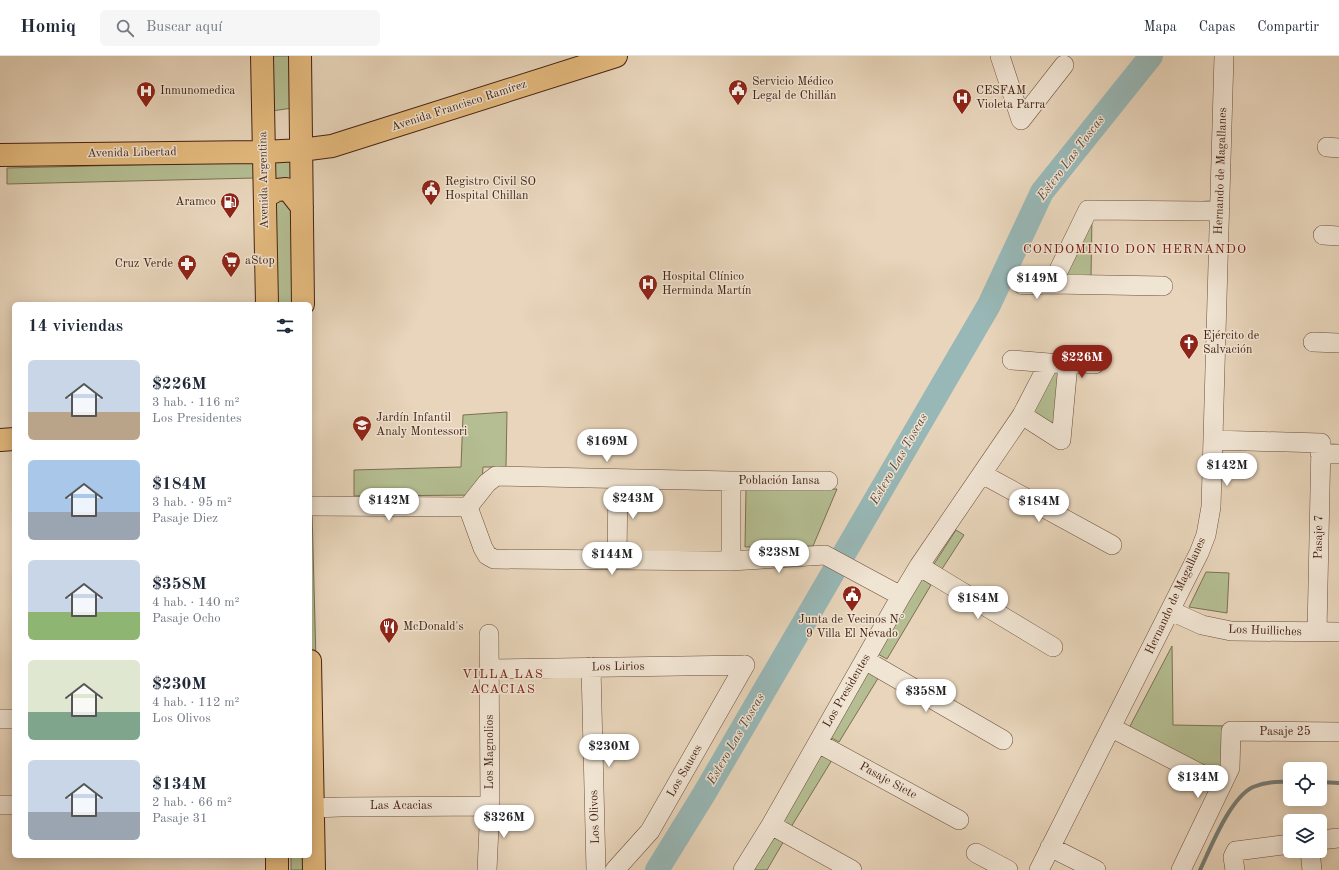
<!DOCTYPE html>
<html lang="es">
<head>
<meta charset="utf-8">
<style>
  :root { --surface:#fff; --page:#f6f6f7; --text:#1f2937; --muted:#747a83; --line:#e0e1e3; --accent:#8f2418 }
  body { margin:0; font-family:"Old Standard TT",serif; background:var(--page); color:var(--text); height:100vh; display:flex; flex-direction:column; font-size:15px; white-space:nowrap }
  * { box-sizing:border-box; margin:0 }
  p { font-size:13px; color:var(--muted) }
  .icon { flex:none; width:22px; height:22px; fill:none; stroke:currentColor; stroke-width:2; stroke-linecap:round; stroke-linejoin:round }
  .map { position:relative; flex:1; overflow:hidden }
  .sheet { position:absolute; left:12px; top:246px; width:300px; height:556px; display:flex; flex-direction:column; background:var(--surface); border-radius:6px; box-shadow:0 2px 10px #0003 }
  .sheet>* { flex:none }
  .controls { position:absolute; left:1283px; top:706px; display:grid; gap:8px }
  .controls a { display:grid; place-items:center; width:44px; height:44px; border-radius:6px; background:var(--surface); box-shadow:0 2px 10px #0003; font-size:20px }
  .price { position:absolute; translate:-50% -34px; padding:0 9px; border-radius:14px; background:#fff; color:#222; font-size:13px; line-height:26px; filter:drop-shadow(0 1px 2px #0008) }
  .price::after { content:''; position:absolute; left:50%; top:24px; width:12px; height:9px; margin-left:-6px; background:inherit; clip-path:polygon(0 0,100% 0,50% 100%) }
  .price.on { background:var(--accent); color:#fff }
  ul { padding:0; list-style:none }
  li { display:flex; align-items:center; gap:12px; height:100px; padding:0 16px }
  li span { display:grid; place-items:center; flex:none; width:112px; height:80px; border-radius:6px; color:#555 }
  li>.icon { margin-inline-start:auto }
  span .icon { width:48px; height:48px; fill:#fffc; stroke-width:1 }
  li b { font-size:17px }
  h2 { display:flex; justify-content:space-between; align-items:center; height:48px; padding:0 16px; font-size:17px }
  header { display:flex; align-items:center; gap:24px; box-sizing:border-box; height:56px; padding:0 20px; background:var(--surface); border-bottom:1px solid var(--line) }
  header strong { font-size:19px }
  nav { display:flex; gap:22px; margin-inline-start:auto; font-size:14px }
  .search { width:280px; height:36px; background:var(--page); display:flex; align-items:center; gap:10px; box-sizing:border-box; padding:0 14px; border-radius:6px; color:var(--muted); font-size:15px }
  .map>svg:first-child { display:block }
  .green { fill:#b4be92; stroke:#7c7052 }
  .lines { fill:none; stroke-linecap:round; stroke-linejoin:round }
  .stream { stroke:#777c75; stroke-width:4 }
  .river { stroke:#98b8b7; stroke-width:24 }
  .minor-casing { stroke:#6e4f3c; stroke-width:20 }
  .major-casing { stroke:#452212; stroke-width:24 }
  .minor { stroke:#f0e4d3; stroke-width:19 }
  .major { stroke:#e4ba7e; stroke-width:22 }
  .labels { text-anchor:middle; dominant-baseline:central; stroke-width:3; stroke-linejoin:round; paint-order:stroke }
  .poi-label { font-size:12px; fill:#452212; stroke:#f0e4d3; text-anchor:start }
  .street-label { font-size:12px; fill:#452212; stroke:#f0e4d3 }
  .water-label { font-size:13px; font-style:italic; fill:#5a483b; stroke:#f0e4d3 }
  .neighbourhood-label { font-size:13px; letter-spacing:1px; fill:#7a1f14; stroke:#f0e4d3 }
</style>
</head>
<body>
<header>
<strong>Homiq</strong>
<div class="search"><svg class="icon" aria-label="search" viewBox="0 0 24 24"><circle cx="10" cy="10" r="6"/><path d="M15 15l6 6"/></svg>Buscar aquí</div>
<nav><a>Mapa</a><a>Capas</a><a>Compartir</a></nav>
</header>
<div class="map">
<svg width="1339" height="814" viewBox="0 0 1339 814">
  <rect width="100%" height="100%" fill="#e8d5bb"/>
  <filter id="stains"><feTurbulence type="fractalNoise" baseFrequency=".005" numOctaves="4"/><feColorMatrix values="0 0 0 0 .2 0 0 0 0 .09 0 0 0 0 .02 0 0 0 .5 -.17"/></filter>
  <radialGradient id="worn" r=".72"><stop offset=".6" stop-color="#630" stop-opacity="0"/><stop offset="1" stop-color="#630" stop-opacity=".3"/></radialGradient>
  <path class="green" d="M271,0H291L292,52L272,55Z
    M295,97L298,248H273L270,98Z
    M254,106L255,122L7,128V112Z
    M1092,161L1091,222H1062Z
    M1051,315H1061L1054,370L1032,356Z
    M507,356L506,411H483L481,439L354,440V414L461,411L463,359Z
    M310,381L317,642H310Z
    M746,432L837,433L813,490L745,491Z
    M956,474L964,479L942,513L934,508Z
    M1206,516L1229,517L1227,557L1189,551Z
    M920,522L931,529L887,603L876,597Z
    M1172,590L1173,669L1228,670V694L1217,718L1128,674Z
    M869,612L880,619L839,686L828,680Z
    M821,697L832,704L791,771L780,764Z
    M774,777L785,783L767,814H752Z
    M291,800H310L316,814H291Z"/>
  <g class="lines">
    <path class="stream" d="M1320,726L1339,727
      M1200,814C1211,791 1230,742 1253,731C1265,726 1278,725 1290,726"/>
    <path class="river" d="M657,814L704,738L989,249L1042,136L1151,0"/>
    <g class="minor-casing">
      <path id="minor" d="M1000,0L1021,64L1064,9
        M1327,91L1339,92
        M1323,179L1339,180
        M1023,229L1052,228
        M1163,230L1052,228L1088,154L1203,155L1220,154
        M1313,286L1339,287
        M1012,304L1049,307L1095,308
        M1022,359L1061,384L1068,308
        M1213,384L1321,387L1317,576
        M1320,397L1339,398
        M982,418L1112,489
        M828,425H731L496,420L487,427L468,451L483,492L487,499L494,503L731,505L825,499L901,540
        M310,450L468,451
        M617,504L618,423
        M731,505V425
        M919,510L1053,591
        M1171,555L1202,569L1231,575L1339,576
        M865,604L1003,684
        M591,611L596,814
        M490,613L745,609
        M0,663H14
        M1112,672L1222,729
        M818,687L959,764
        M0,749H14
        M313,752L340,751L490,750
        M771,769L852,814
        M1320,784L1339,782
        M1050,791L1096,814
        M1310,795L1312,814
        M976,797L1008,814
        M487,814L490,750L489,578
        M615,814L650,775L745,609
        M743,814L771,769L901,540L919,510L1022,359L1049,307
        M1039,814L1199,497L1206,479L1211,451L1224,0
        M1181,814L1230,712L1231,675L1339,676
        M1235,814L1233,801L1236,795L1290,788"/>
    </g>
    <g class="major-casing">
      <path id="major" d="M262,0L267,248
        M300,0L303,248
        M0,99L264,96L301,94L332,90L616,0
        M265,141L277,134L286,133L291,137L302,151
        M0,384L14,383
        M310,605L314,814
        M277,800V814"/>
    </g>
    <use href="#minor" class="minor"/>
    <use href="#major" class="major"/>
  </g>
  <defs>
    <g id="civic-pin" transform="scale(1)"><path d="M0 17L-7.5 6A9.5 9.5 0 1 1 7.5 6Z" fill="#8f2418" stroke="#f0e4d3"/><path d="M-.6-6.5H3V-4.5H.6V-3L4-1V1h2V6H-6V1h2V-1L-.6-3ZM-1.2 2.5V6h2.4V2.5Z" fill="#fff"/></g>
    <g id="hospital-pin" transform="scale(1)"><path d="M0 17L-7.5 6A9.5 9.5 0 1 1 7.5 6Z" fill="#8f2418" stroke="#f0e4d3"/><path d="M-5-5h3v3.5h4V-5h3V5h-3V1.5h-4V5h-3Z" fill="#fff"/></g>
    <g id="fuel-pin" transform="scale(1)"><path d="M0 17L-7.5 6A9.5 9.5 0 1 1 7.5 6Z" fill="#8f2418" stroke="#f0e4d3"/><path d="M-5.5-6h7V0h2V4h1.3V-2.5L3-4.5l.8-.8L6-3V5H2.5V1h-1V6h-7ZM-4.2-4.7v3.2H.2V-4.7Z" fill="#fff"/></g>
    <g id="supermarket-pin" transform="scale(1)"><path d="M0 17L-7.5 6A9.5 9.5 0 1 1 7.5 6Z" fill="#8f2418" stroke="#f0e4d3"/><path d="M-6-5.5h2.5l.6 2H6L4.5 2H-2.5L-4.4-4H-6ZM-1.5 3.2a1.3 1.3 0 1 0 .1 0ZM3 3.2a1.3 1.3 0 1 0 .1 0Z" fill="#fff"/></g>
    <g id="pharmacy-pin" transform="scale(1)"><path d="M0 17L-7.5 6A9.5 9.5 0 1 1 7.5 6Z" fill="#8f2418" stroke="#f0e4d3"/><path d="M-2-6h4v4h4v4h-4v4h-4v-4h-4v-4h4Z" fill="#fff"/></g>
    <g id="church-pin" transform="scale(1)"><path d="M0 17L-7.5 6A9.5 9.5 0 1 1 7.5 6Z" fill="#8f2418" stroke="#f0e4d3"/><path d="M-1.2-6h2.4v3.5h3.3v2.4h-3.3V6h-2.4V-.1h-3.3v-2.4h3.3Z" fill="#fff"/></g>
    <g id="school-pin" transform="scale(1)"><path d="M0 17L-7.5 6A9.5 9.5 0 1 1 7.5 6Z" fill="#8f2418" stroke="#f0e4d3"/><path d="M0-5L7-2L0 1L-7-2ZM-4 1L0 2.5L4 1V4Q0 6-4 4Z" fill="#fff"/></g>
    <g id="restaurant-pin" transform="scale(1)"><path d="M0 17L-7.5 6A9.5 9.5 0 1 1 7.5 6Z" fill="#8f2418" stroke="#f0e4d3"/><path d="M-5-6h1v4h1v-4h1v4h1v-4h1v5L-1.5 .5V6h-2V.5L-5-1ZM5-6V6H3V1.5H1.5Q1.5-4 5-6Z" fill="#fff"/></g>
  </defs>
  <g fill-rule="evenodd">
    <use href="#civic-pin" x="738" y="33"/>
    <use href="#hospital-pin" x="146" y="35"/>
    <use href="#hospital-pin" x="962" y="42"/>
    <use href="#civic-pin" x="431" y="133"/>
    <use href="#fuel-pin" x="230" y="146"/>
    <use href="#supermarket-pin" x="231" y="205"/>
    <use href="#pharmacy-pin" x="187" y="208"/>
    <use href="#hospital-pin" x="648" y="228"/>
    <use href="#church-pin" x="1189" y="287"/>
    <use href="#school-pin" x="362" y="369"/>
    <use href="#civic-pin" x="852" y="539"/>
    <use href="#restaurant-pin" x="389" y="571"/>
  </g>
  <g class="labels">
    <g class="poi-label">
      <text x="752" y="26">Servicio Médico<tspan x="752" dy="14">Legal de Chillán</tspan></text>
      <text x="160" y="35">Inmunomedica</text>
      <text x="976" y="35">CESFAM<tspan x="976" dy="14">Violeta Parra</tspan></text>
      <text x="445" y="126">Registro Civil SO<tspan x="445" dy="14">Hospital Chillan</tspan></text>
      <text x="216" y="146" text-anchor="end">Aramco</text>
      <text x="245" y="205">aStop</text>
      <text x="173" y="208" text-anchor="end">Cruz Verde</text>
      <text x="662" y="221">Hospital Clínico<tspan x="662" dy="14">Herminda Martín</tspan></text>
      <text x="1203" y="280">Ejército de<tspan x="1203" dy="14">Salvación</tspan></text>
      <text x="376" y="362">Jardín Infantil<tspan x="376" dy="14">Analy Montessori</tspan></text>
      <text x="852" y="564" text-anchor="middle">Junta de Vecinos N°<tspan x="852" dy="14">9 Villa El Nevado</tspan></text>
      <text x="403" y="571">McDonald's</text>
    </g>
    <g class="street-label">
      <text transform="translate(459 50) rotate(-18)">Avenida Francisco Ramírez</text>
      <text transform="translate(132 97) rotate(-1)">Avenida Libertad</text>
      <text transform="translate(1221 115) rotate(-88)">Hernando de Magallanes</text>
      <text transform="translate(264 124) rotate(-91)">Avenida Argentina</text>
      <text x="779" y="425">Población Iansa</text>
      <text transform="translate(1319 481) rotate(-89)">Pasaje 7</text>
      <text transform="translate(1176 540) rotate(-65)">Hernando de Magallanes</text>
      <text transform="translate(1265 575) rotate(2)">Los Huilliches</text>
      <text transform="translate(618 611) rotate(-1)">Los Lirios</text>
      <text transform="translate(847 635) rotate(-60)">Los Presidentes</text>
      <text x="1285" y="676">Pasaje 25</text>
      <text transform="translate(490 696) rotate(-90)">Los Magnolios</text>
      <text transform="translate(685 715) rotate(-60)">Los Sauces</text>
      <text transform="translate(888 725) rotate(29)">Pasaje Siete</text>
      <text x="401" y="750">Las Acacias</text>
      <text transform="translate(595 761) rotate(-92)">Los Olivos</text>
    </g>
    <g class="water-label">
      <text transform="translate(1071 102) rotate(-53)">Estero Las Toscas</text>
      <text transform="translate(899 403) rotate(-60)">Estero Las Toscas</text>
      <text transform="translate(736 683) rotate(-60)">Estero Las Toscas</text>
    </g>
    <g class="neighbourhood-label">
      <text x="1135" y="193">CONDOMINIO DON HERNANDO</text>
      <text x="503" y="618">VILLA LAS<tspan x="503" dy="15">ACACIAS</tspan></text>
    </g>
  </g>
  <rect width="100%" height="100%" filter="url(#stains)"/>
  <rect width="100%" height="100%" fill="url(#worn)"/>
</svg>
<div class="controls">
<a><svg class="icon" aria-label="locate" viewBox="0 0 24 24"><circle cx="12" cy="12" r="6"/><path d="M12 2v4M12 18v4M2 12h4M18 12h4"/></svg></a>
<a><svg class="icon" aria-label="layers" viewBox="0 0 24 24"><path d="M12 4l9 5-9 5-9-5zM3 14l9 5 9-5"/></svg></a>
</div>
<b class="price" style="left:1037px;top:244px">$149M</b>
<b class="price on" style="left:1082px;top:323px">$226M</b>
<b class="price" style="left:607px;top:407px">$169M</b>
<b class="price" style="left:1227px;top:431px">$142M</b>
<b class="price" style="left:633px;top:464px">$243M</b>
<b class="price" style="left:389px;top:466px">$142M</b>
<b class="price" style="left:1039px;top:467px">$184M</b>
<b class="price" style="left:779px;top:518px">$238M</b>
<b class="price" style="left:612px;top:520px">$144M</b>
<b class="price" style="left:978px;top:564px">$184M</b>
<b class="price" style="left:926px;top:657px">$358M</b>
<b class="price" style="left:609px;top:712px">$230M</b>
<b class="price" style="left:1198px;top:743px">$134M</b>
<b class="price" style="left:504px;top:783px">$326M</b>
<section class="sheet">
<h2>14 viviendas<svg class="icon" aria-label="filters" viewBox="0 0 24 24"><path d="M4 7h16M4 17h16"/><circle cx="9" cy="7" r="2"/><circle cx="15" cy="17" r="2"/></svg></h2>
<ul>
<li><span style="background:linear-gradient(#c9d6e8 65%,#b9a48a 0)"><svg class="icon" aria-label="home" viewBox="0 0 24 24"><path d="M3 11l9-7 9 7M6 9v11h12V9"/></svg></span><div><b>$226M</b><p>3 hab. · 116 m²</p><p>Los Presidentes</p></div></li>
<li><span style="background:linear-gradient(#a9c7e8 65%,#9aa5b1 0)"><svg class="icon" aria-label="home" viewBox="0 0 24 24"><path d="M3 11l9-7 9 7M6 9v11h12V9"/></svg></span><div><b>$184M</b><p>3 hab. · 95 m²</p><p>Pasaje Diez</p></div></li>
<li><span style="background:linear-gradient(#c9d6e8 65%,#8fb573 0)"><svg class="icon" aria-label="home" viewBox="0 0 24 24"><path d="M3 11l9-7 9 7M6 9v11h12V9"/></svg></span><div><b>$358M</b><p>4 hab. · 140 m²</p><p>Pasaje Ocho</p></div></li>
<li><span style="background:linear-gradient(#dfe7d0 65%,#7fa58c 0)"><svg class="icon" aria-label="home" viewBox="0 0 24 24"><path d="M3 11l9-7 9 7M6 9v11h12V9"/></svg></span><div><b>$230M</b><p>4 hab. · 112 m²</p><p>Los Olivos</p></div></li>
<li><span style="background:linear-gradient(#c9d6e8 65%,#9aa5b1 0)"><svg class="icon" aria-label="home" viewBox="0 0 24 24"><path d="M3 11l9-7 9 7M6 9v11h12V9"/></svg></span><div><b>$134M</b><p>2 hab. · 66 m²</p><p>Pasaje 31</p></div></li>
</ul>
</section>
</div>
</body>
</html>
